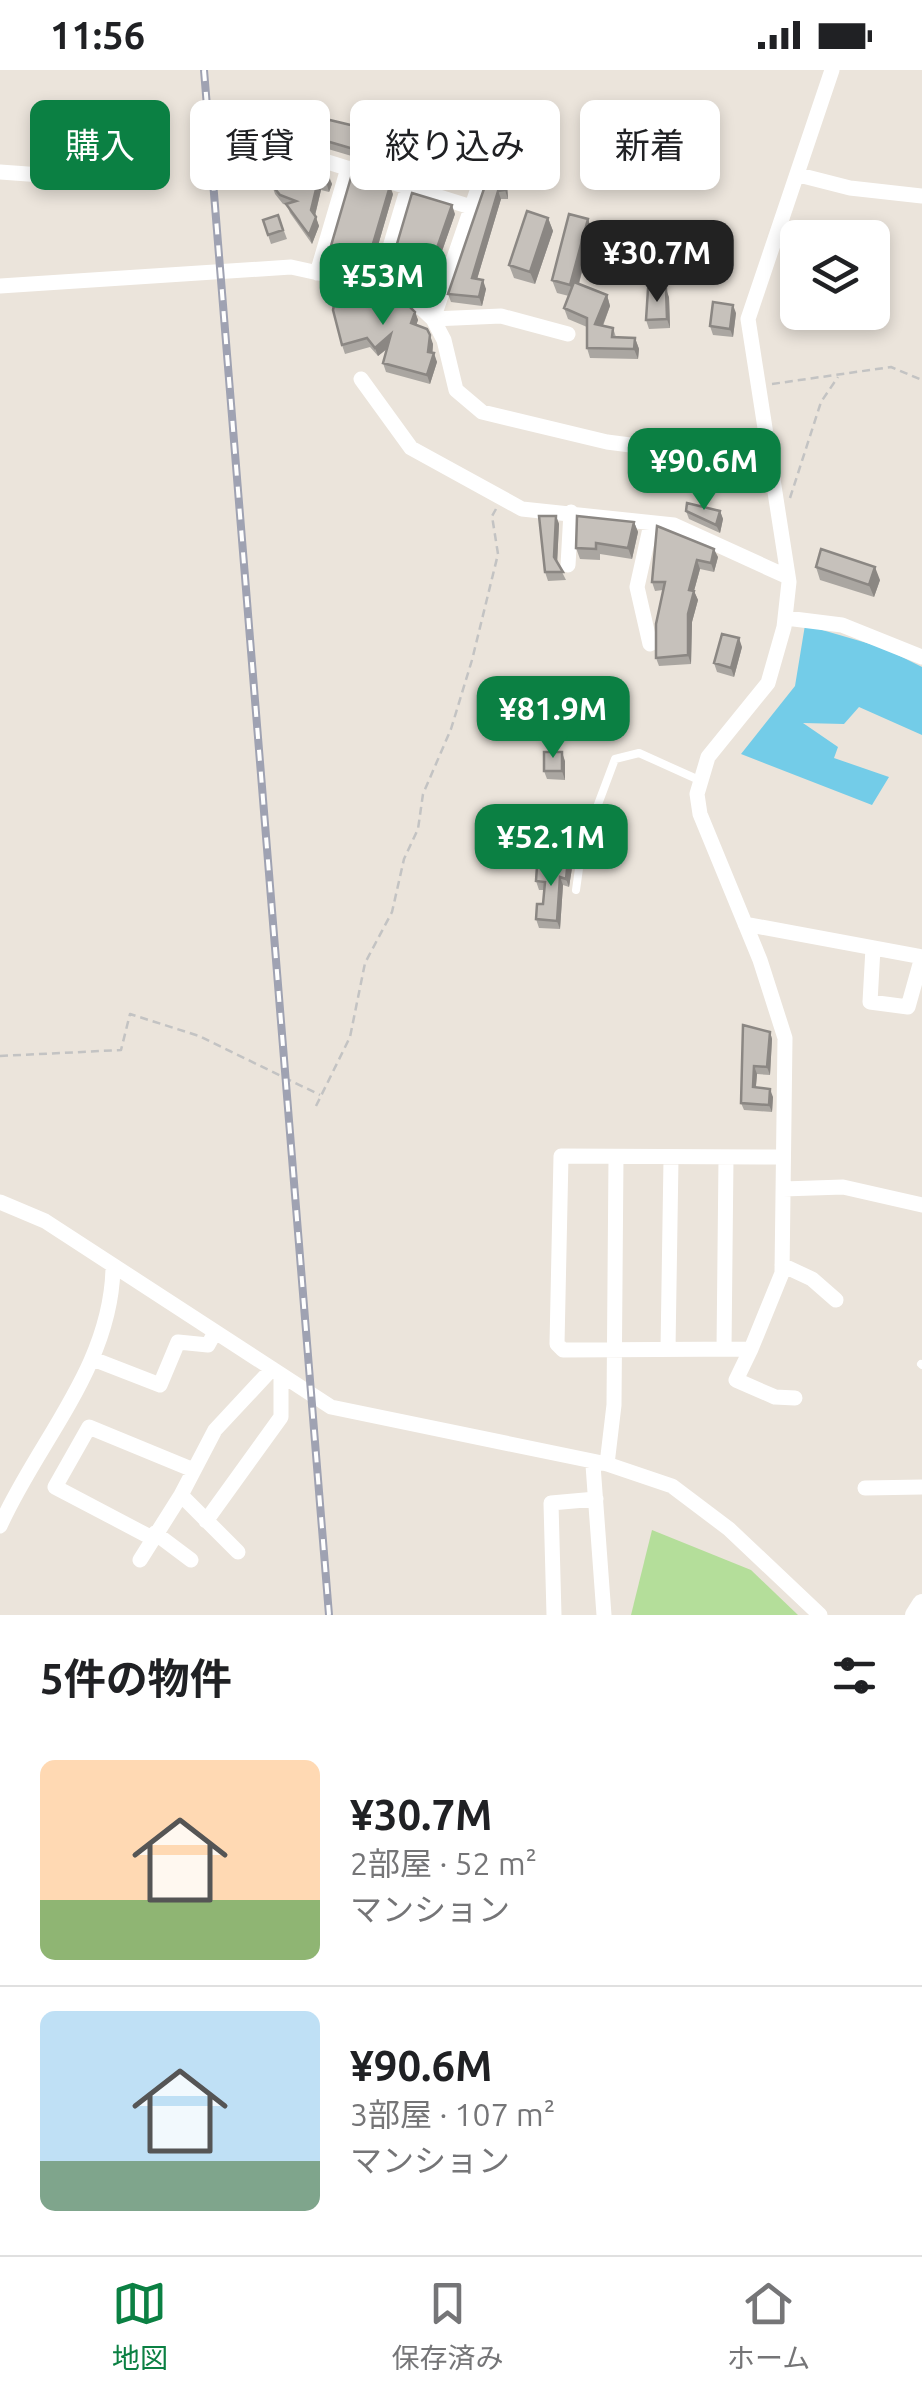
<!DOCTYPE html>
<html lang="ja">
<head>
<meta charset="utf-8">
<style>
  :root { --surface:#fff; --page:#f2f2f2; --text:#202124; --muted:#757577; --line:#e0e0e0; --accent:#0b8043 }
  body { margin:0; font-family:Ubuntu,"Noto Sans JP",sans-serif; background:var(--page); color:var(--text); height:100vh; display:flex; flex-direction:column; font-size:38px; white-space:nowrap }
  * { box-sizing:border-box; margin:0 }
  p { font-size:32px; color:var(--muted) }
  .icon { flex:none; width:55px; height:55px; fill:none; stroke:currentColor; stroke-width:2; stroke-linecap:round; stroke-linejoin:round }
  .map { position:relative; height:1545px; overflow:hidden }
  .details { display:flex; flex-direction:column; background:var(--surface); flex:1 }
  .details>* { flex:none }
  .hud { position:absolute; left:30px; top:30px; width:862px; height:90px; display:flex; gap:20px }
  .buttons { position:absolute; left:780px; top:150px; display:grid; gap:20px }
  .buttons a { display:grid; place-items:center; width:110px; height:110px; border-radius:15px; background:var(--surface); box-shadow:0 5px 15px #0003; font-size:50px }
  .price { position:absolute; translate:-50% -85px; padding:0 22px; border-radius:20px; background:var(--accent); color:#fff; font-size:32px; line-height:65px; filter:drop-shadow(0 2px 5px #0008) }
  .price::after { content:''; position:absolute; left:50%; top:60px; width:30px; height:22px; margin-left:-15px; background:inherit; clip-path:polygon(0 0,100% 0,50% 100%) }
  .price.current { background:#222; color:#fff }
  ul { padding:0; list-style:none }
  li { display:flex; align-items:center; gap:30px; height:250px; padding:0 40px }
  li+li { border-top:2px solid var(--line) }
  li span { display:grid; place-items:center; flex:none; width:280px; height:200px; border-radius:15px; color:#555 }
  li>.icon { margin-inline-start:auto }
  span .icon { width:120px; height:120px; fill:#fffc; stroke-width:1 }
  li b { font-size:42px }
  h2 { display:flex; justify-content:space-between; align-items:center; height:120px; padding:0 40px; font-size:42px }
  .tag { padding:0 35px; border-radius:15px; background:var(--surface); box-shadow:0 5px 15px #0003; font-size:35px; line-height:90px }
  .tag.current { background:var(--accent); color:#fff }
  .status { display:flex; justify-content:space-between; align-items:center; height:70px; padding:0 50px; background:var(--surface); direction:ltr }
  .status svg { height:28px; fill:currentColor }
  .tabs { display:flex; justify-content:space-around; align-items:center; height:140px; border-top:2px solid var(--line); background:var(--surface); font-size:28px; color:var(--muted) }
  .tabs a { display:grid; justify-items:center; gap:5px }
  .tabs .current { color:var(--accent) }
  .map>svg:first-child { display:block }
  .green { fill:#b4de9a }
  .water { fill:#73cce8 }
  .lines { fill:none; stroke-linecap:round; stroke-linejoin:round }
  .path { stroke:#c3c3c3; stroke-width:2.5; stroke-dasharray:8 5; stroke-linecap:butt }
  .lane { stroke:#fff; stroke-width:8 }
  .street { stroke:#fff; stroke-width:15 }
  .secondary { stroke:#fff; stroke-width:20 }
  .rail-casing { stroke:#9fa2b2; stroke-width:8 }
  .rail { stroke:#fff; stroke-width:4; stroke-dasharray:11; stroke-linecap:butt }
  .wall { fill:#aaa6a1 }
  .shaded-wall { fill:#8b8783 }
  .building { fill:#c6c1bb; stroke:#8b8783; stroke-width:2.5 }
</style>
</head>
<body>
<div class="status"><b>11:56</b><svg viewBox="0 0 49 12"><path d="M0 12V9h3v3zM5 12V6h3v6zM10 12V3h3v9zM15 12V0h3v12zM26 1h20v11H26zM47 4h2v5h-2z"/></svg></div>
<div class="map">
<svg width="922" height="1545" viewBox="0 0 922 1545">
  <rect width="100%" height="100%" fill="#ebe4db"/>
  <path class="green" d="M652,1460L751,1500L798,1545H631Z"/>
  <path class="water" d="M805,555L884,578L922,597V665L859,637L844,654L803,653L838,677L834,688L889,707L872,735L741,684L795,616Z"/>
  <g class="lines">
    <path class="path" d="M772,314L891,297L922,310
      M790,428L821,332L838,307
      M0,986L121,980L130,944L199,966L320,1025
      M316,1036L350,967L365,893L392,842L404,789L418,759L423,724L451,659L472,590L498,484L492,446L496,439"/>
    <path class="lane" d="M576,820L582,777L615,689L639,683L699,710
      M921,1294L922,1295"/>
    <path class="street" d="M248,67L471,137
      M484,101L433,249L501,246L568,264
      M0,102L110,110
      M799,105L850,118L922,126
      M86,108V64
      M317,203L348,98
      M0,216L291,197L382,217L417,234L433,249L444,270L456,320L482,342L607,372L770,393
      M378,217L408,117
      M361,309L411,378L522,439L674,455L788,507
      M568,495L571,442
      M786,548L842,555L922,587
      M650,574L637,517L651,454
      M745,854L922,887L908,937L870,932L873,878
      M783,1087L561,1086L557,1274L563,1280L751,1279L782,1203L785,968L760,890L700,744L697,724L708,687L768,613L784,557L789,512L748,249L832,0
      M783,1119L843,1117L922,1135
      M0,1132L45,1151L331,1337L607,1394L672,1416L729,1459L820,1545
      M782,1195L812,1209L836,1230
      M668,1279L671,1089
      M724,1279L726,1088
      M751,1279L736,1310L775,1327L795,1328
      M93,1289L160,1315L178,1272L208,1275L214,1264
      M607,1394L614,1335L616,1087
      M593,1395L604,1545
      M865,1418L922,1417
      M206,1451L281,1347V1305
      M0,1456C38,1371 111,1297 113,1198
      M155,1463L191,1490
      M152,1468L55,1417L89,1357L191,1399
      M238,1482L181,1425L215,1360L271,1300
      M140,1490L181,1425
      M554,1545L551,1433L596,1429"/>
    <path class="secondary" d="M915,1545L922,1534"/>
    <g class="rail-casing">
      <path id="rail" d="M204,0L329,1545"/>
    </g>
    <use href="#rail" class="rail"/>
  </g>
  <path class="wall" d="M251,49L311,51L366,65L382,75L472,101L466,120L254,57Z
    M249,72L325,95L332,114L329,122L321,120L315,146L319,156L312,174L290,143L287,135L283,134L275,124L272,115L275,104L261,100L257,109L245,105L242,97Z
    M504,105L507,114L508,129H501L477,209L486,219L482,236L451,232L448,224Z
    M393,124L370,203L331,194L328,186Z
    M455,144L426,227L392,209L389,201Z
    M278,145L287,169L271,174L263,150Z
    M548,148L553,161L535,214L514,208L509,195Z
    M588,149L592,162L579,214L607,225L610,236L603,256L613,258L616,267L635,268L639,279L638,289L590,288L587,278V257L568,249L564,238L569,226L557,223L552,210Z
    M357,215L360,224L358,231L375,234L393,232L415,242L418,250L416,255L433,274L432,283L437,292L430,314L386,302L383,293L387,279L378,286L370,277L345,284L342,275Z
    M669,227L670,258L649,259L646,250Z
    M736,243L733,267L713,265L710,256Z
    M686,441H720L723,449L720,463L689,449Z
    M556,446L559,454L557,492L566,510L548,511L545,502Z
    M634,452L638,462L632,489L600,484V490L580,489L576,478Z
    M657,456L718,487L714,502L700,499L694,521L698,530L692,552L691,594L659,596L656,588L663,520L655,521L652,512Z
    M816,497L880,510L874,527L820,510Z
    M742,577L734,607L717,602L714,593Z
    M565,691V710L547,709L544,701Z
    M553,743L556,752L558,783L544,784L541,775Z
    M572,798L569,817L563,815L560,859L539,858L536,849L543,834L544,820H539L536,811Z
    M743,955L770,962L772,969L770,1005L757,1004L756,1017L773,1027L772,1042L744,1040L741,1033Z"/>
  <path class="shaded-wall" d="M257,91L261,100L257,109L254,101Z
    M469,93L472,101L466,120L463,111Z
    M325,95L328,104L327,109L328,106L332,114L329,122L324,103Z
    M504,105L507,114L508,129L505,120Z
    M318,111L321,120L314,149L311,140Z
    M390,116L393,124L370,203L367,194Z
    M498,121L501,129L475,216L472,208Z
    M452,135L455,144L426,227L423,218Z
    M316,147L319,156L312,174L309,165Z
    M548,148L553,161L535,214L530,202Z
    M588,149L592,162L575,228L570,215Z
    M483,210L486,219L482,236L479,227Z
    M357,215L360,224L357,238L354,230Z
    M666,219L669,227L670,258L667,249Z
    M607,225L610,236L599,265L595,254Z
    M733,235L736,243L733,267L730,259Z
    M415,242L418,250L414,262L411,253Z
    M391,264L394,273L378,286L375,278Z
    M430,265L433,274L432,290L428,282Z
    M635,268L639,279L638,289L634,279Z
    M434,283L437,292L430,314L427,305Z
    M720,441L723,449L720,463L716,455Z
    M556,446L559,454L557,495L554,487Z
    M634,452L638,462L632,489L628,478Z
    M714,479L718,487L714,502L711,493Z
    M697,490L700,499L692,528L689,520Z
    M875,497L880,510L874,527L869,515Z
    M694,521L698,530L692,552L691,594L688,585V544Z
    M739,568L742,577L734,607L731,598Z
    M562,682L565,691V710L562,701Z
    M553,743L556,752L558,783L555,774Z
    M568,789L572,798L569,817L566,809Z
    M560,807L563,815L560,859L557,851Z
    M770,962L772,969L770,1005L767,997Z
    M754,996L757,1004L755,1025L753,1017Z
    M770,1019L773,1027L772,1042L769,1035Z"/>
  <path class="building" d="M256,32L311,51L313,46L363,58L361,64L379,69L378,74L397,78L398,74L469,93L463,111L251,49Z
    M249,72L325,95L324,103L328,106L326,113L318,111L311,140L316,147L309,165L286,134L296,131L280,125L272,115L276,98L257,91L254,101L242,97Z
    M492,101L504,105L505,120L498,121L472,208L483,210L479,227L448,224L488,107Z
    M352,104L390,116L367,194L328,186Z
    M412,123L452,135L423,218L389,201Z
    M527,141L548,148L530,202L509,195Z
    M569,144L588,149L570,215L552,210Z
    M278,145L283,160L268,165L263,150Z
    M339,211L357,215L354,230L375,234L379,221L391,227L390,231L410,237L415,242L411,253L427,259L430,265L428,282L434,283L427,305L383,293L391,264L375,278L367,268L342,275L333,240Z
    M574,212L607,225L595,254L613,258L612,267L635,268L634,279L587,278V248L564,238Z
    M648,219H666L667,249L646,250Z
    M713,232L733,235L730,259L710,256Z
    M687,433L720,441L716,455L686,441Z
    M539,446H556L554,487L563,502H545Z
    M577,446L634,452L628,478L596,473V479L576,478Z
    M657,456L714,479L711,493L697,490L689,520L694,521L688,544V585L656,588V554L665,512H652Z
    M821,479L875,497L869,515L816,497Z
    M722,564L739,568L731,598L714,593Z
    M544,682H562V701H544Z
    M553,743L555,774L541,775L539,744Z
    M560,787L568,789L566,809L560,807L557,851L536,849L537,834H543L545,812L536,811L537,796L557,797Z
    M743,955L770,962L767,997L754,996L753,1017L770,1019L769,1035L741,1033Z"/>
</svg>
<div class="buttons">
<a><svg class="icon" aria-label="layers" viewBox="0 0 24 24"><path d="M12 4l9 5-9 5-9-5zM3 14l9 5 9-5"/></svg></a>
</div>
<b class="price current" style="left:657px;top:235px">¥30.7M</b>
<b class="price" style="left:383px;top:258px">¥53M</b>
<b class="price" style="left:704px;top:443px">¥90.6M</b>
<b class="price" style="left:553px;top:691px">¥81.9M</b>
<b class="price" style="left:551px;top:819px">¥52.1M</b>
<div class="hud">
<a class="tag current">購入</a>
<a class="tag">賃貸</a>
<a class="tag">絞り込み</a>
<a class="tag">新着</a>
</div>
</div>
<section class="details">
<h2>5件の物件<svg class="icon" aria-label="filters" viewBox="0 0 24 24"><path d="M4 7h16M4 17h16"/><circle cx="9" cy="7" r="2"/><circle cx="15" cy="17" r="2"/></svg></h2>
<ul>
<li><span style="background:linear-gradient(#ffd9b3 70%,#8fb573 0)"><svg class="icon" aria-label="home" viewBox="0 0 24 24"><path d="M3 11l9-7 9 7M6 9v11h12V9"/></svg></span><div><b>¥30.7M</b><p>2部屋 · 52 m²</p><p>マンション</p></div></li>
<li><span style="background:linear-gradient(#bfe0f5 75%,#7fa58c 0)"><svg class="icon" aria-label="home" viewBox="0 0 24 24"><path d="M3 11l9-7 9 7M6 9v11h12V9"/></svg></span><div><b>¥90.6M</b><p>3部屋 · 107 m²</p><p>マンション</p></div></li>
</ul>
</section>
<nav class="tabs">
<a class="current"><svg class="icon" aria-label="map" viewBox="0 0 24 24"><path d="M3 6l6-2 6 2 6-2v14l-6 2-6-2-6 2zM9 4v14M15 6v14"/></svg>地図</a>
<a><svg class="icon" aria-label="saved" viewBox="0 0 24 24"><path d="M7 4h10v16l-5-4-5 4z"/></svg>保存済み</a>
<a><svg class="icon" aria-label="home" viewBox="0 0 24 24"><path d="M3 11l9-7 9 7M6 9v11h12V9"/></svg>ホーム</a>
</nav>
</body>
</html>
